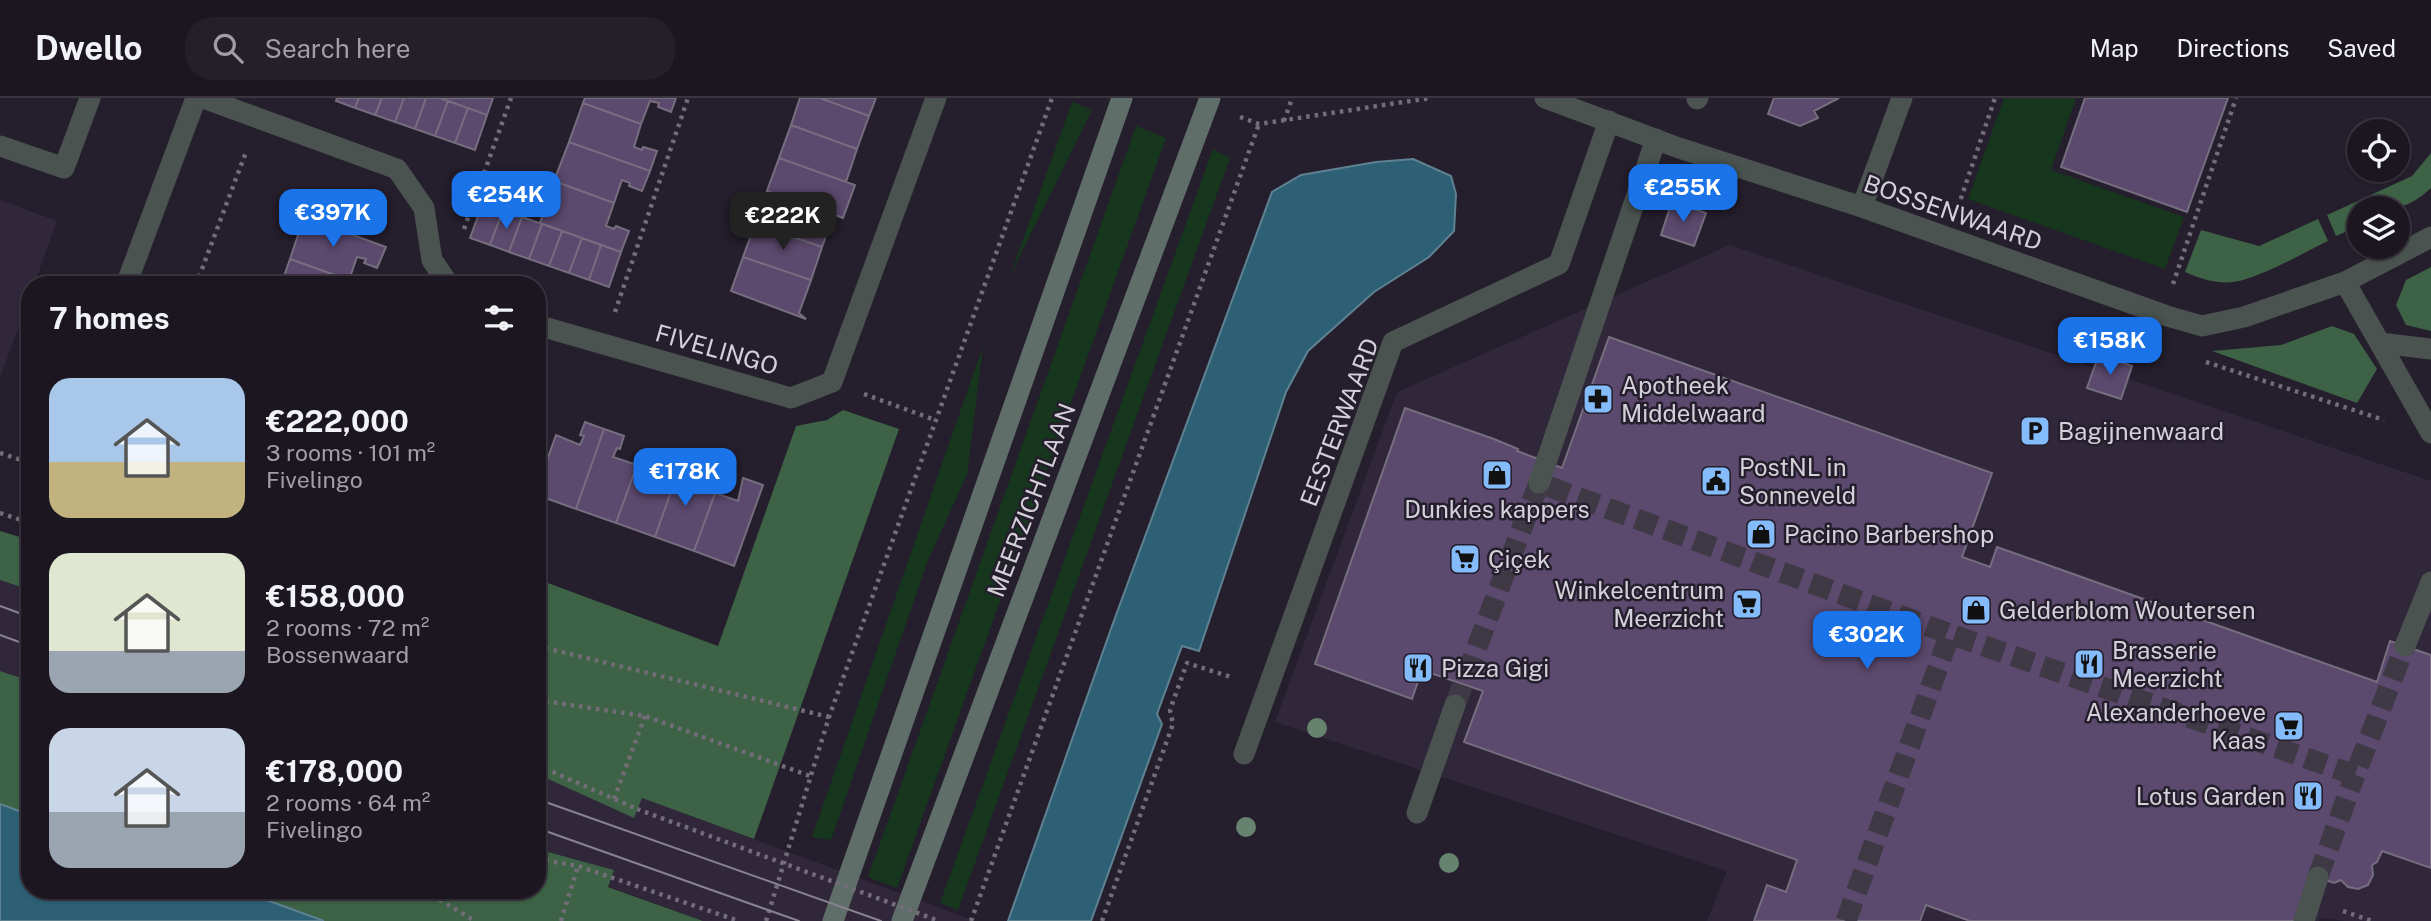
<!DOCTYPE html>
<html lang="en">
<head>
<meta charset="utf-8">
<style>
  :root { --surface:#1c1621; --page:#251f2a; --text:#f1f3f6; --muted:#a09fa5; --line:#3a353f; --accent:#1a73e8 }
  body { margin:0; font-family:"Public Sans",sans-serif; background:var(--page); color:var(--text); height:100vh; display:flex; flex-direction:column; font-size:26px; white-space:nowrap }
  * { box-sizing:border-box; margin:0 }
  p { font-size:23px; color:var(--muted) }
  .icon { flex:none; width:38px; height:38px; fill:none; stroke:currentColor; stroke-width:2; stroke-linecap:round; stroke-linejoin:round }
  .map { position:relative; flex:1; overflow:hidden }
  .sheet { position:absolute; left:21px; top:178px; width:525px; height:623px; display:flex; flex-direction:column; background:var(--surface); border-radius:28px; box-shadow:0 2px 5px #0004,0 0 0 2px var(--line) }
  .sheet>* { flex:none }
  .buttons { position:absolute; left:2347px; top:21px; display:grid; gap:14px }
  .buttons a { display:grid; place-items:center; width:63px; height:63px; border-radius:50%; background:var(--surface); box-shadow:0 2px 5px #0004,0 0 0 2px var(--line); font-size:35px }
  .price { position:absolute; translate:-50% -60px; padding:0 16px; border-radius:14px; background:var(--accent); color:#fff; font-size:23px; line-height:46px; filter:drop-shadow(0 2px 4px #0008) }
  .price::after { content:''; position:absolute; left:50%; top:42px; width:21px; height:16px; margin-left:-10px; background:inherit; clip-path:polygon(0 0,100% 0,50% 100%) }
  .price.selected { background:#222; color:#fff }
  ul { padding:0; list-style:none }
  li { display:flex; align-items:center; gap:21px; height:175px; padding:0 28px }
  li span { display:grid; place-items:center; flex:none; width:196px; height:140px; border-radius:21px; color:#555 }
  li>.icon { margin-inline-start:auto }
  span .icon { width:84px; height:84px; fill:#fffc; stroke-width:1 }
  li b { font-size:30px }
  h2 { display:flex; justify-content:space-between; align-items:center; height:84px; padding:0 28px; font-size:30px }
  header { display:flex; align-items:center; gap:42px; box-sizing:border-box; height:98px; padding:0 35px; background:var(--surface); border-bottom:2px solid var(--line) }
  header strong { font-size:33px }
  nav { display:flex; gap:38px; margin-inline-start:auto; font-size:24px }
  .search { width:490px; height:63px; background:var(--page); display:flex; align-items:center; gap:18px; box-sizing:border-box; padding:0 24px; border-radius:28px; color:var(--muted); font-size:26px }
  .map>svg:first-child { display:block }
  .built { fill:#31273a }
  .green { fill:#16361e }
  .forest { fill:#3d6245 }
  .water { fill:#2d6074; stroke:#5f8292; stroke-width:2 }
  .building { fill:#5c496e; stroke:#766e7f; stroke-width:2 }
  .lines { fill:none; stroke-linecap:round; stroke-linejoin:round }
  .street-tunnel { stroke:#3f3946; stroke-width:21; stroke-dasharray:21 10; stroke-linecap:butt }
  .path { stroke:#736d79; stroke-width:4.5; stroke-dasharray:3.5 5; stroke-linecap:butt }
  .lane { stroke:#4a5350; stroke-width:21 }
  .street { stroke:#4a5350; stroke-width:21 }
  .secondary { stroke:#606e6a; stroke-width:21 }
  .tram { stroke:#88838e; stroke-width:2 }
  .path-bridge { stroke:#736d79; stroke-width:4.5; stroke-dasharray:3.5 5; stroke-linecap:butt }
  .tree { fill:#65836f }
  .labels { text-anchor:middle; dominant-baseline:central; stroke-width:5; stroke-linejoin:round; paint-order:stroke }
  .street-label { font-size:24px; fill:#d4d0d9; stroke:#251e2c }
  .poi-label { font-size:24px; fill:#d4d0d9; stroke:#251e2c; text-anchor:start }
</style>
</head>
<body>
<header>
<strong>Dwello</strong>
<div class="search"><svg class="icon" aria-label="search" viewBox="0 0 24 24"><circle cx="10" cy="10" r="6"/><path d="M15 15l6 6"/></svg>Search here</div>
<nav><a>Map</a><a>Directions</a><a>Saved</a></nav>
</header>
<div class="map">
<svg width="2431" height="823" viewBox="0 0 2431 823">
  <rect width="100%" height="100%" fill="#251e2c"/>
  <path class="built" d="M0,102L57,123L34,187H30V198L0,280Z
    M1730,147L2431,383V823H2345L2320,820L2319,823H1707L1727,773L1275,624L1397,294Z
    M0,482L30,492V583L0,573Z
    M537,676L633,719L642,700L975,823H703L608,788L613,772L537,751Z"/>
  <path class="green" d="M2004,0H2076L2051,72L2184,119L2165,171L1968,101Z
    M1072,4L1092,12L1010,178Z
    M1136,28L1166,40L897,790L868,779Z
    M1213,51L1230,60L958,812L940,805Z
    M983,248L967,377L928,462L831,742L812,739Z"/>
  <path class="forest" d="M2431,55V90C2405,114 2392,110 2359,110V128L2336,138L2327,117L2412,78Z
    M2318,121L2328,143C2301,156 2271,174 2243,182C2224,188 2202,182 2185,174L2201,132L2259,148Z
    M2431,169V233L2406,227L2396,207L2406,182Z
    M2332,228L2354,236L2377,271L2357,305L2212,253L2281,247Z
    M843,312L899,331L754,741L642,700L634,720L537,676V481L718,548L796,328L827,322Z
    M0,433L30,442V492L0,482Z
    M0,573L30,583V717L0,706Z
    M537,751L614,772L608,789L703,823H324L242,793H537Z"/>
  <path class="water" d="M1413,61L1451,78L1456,96L1454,133L1429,159L1374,194L1308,253L1286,294L1199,553L1182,548L1157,616L1162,626L1091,823H1008L1112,528L1272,94L1301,77L1376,64Z
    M0,706L30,717V793H242L324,823H0Z"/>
  <path class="building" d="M337,0H359L355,10L336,3Z
    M359,0H382L375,17L355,10Z
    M382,0H404L395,24L375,17Z
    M404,0H426L415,31L395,24Z
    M426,0H440L448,3L435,38L415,31Z
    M440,0H493L487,17Z
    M585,0H676L671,14L658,9L659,5L650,3L641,26L583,5Z
    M800,0H820L869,18L857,51L791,27Z
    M820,0H876L869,18Z
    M1774,0H1839L1814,13L1818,20L1800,28L1768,16Z
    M2085,0H2228L2187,114L2061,69Z
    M448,3L468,10L455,45L435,38Z
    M583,5L641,26L634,49L642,52L643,49L657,53L650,73L569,44Z
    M468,10L487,17L475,52L455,45Z
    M791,27L857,51L846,84L779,60Z
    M569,44L650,73L642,93L629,88L630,85L622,82L614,105L554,83Z
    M779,60L855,87L843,120L767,93Z
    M554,83L614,105L606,128L614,131L616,128L629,133L621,154L540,125Z
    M767,93L834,116L822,149L755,126Z
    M1672,103L1706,115L1694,148L1661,137Z
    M483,105L503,112L490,147L470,140Z
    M503,112L522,119L509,154L490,147Z
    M304,119L386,149L377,170L364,165L366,161L357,159L349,182L290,161Z
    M522,119L542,126L529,161L509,154Z
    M542,126L562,133L549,168L529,161Z
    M755,126L822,149L811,182L743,159Z
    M562,133L582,140L569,175L549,168Z
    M582,140L601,147L589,182L569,175Z
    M601,147L621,154L609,189L589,182Z
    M743,159L811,182L799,215L806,221L731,193Z
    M290,161L349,182L347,187H281Z
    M1609,239L1992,375L1962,459L1990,469L1997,449L2377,584L2390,543L2431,557V770L2382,753L2377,764L2372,767L2373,777L2368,787L2358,791L2348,789L2341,782L2334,785L2314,778L2301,823H1970L1926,807L1920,823H1754L1767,787L1786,794L1797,762L1464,644L1483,593L1422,572L1412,601L1315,566L1405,310L1494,341L1518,351L1517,353L1562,370Z
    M2099,256L2132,268L2121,301L2087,290Z
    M585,324L604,331L576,411L537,397V390L556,337L580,347L584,338L580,337Z
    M604,331L624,338L620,351L617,350L613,359L637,367L616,425L576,411Z
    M664,352L683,359L655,439L616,425L637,367L660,375L662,366L659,365Z
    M683,359L703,366L698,379L695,378L692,387L715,395L694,453L655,439Z
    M743,380L763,387L734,468L694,453L715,395L738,403Z"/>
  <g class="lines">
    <path class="street-tunnel" d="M1455,607L1539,385L1950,536
      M2318,779L2355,677
      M1846,823L1950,536L2355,677L2405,548"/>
    <path class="path" d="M1240,19L1259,26L1430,0
      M1284,23L1292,0
      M1958,109L1995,0
      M464,131L511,0
      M2173,186L2236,0
      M196,187L246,54
      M615,214L688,0
      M2206,264L2384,322
      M864,296L935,322
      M0,355L30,365
      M0,415L30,425
      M537,548L829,619
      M537,602L645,618L810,678
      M537,667L637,711
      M614,701L645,618
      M537,761L578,768L739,823
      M425,793L475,823
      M2343,813L2372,823
      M561,823L578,768
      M766,823L829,619L1052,0
      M971,823L1259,26
      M1102,823L1173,626L1170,612L1187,565L1234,580"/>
    <path class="lane" d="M0,48L64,70L90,0
      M126,187L196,0
      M1417,715L1455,607"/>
    <path class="street" d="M203,0L397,71L424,110L432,162L449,187
      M1545,0L1679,50L1862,109L2167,218L2202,228L2244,219L2345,184L2431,139
      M1697,1L1698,0
      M1862,109L1902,0
      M2345,184L2431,335
      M537,227L791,300L832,284L936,0
      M2380,245L2431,251
      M1539,385L1656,41
      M2405,548L2431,484
      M1244,656L1393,244L1559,166L1609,23
      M2304,823L2318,779"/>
    <path class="secondary" d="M833,823L1122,0
      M902,823L1210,0"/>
    <path class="tram" d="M0,508L30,519
      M0,537L30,548
      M537,701L881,823
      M537,730L799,823"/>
    <path class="path-bridge" d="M637,711L939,823"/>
  </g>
  <g class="tree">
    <circle cx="1317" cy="630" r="10"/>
    <circle cx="1246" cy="729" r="10"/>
    <circle cx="1449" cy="765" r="10"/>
  </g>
  <defs>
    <g id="pharmacy-square" transform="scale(1.575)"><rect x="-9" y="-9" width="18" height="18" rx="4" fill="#84bbfb" stroke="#251e2c"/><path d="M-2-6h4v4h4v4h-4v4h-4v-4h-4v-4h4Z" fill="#111"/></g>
    <g id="parking-square" transform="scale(1.575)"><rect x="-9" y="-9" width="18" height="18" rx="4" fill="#84bbfb" stroke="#251e2c"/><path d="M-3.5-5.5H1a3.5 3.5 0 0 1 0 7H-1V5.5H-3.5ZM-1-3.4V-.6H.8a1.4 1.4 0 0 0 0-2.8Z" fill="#111"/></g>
    <g id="shop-square" transform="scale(1.575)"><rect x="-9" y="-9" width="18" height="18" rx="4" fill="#84bbfb" stroke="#251e2c"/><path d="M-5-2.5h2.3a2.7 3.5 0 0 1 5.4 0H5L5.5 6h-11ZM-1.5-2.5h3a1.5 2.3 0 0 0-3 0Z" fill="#111"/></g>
    <g id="civic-square" transform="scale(1.575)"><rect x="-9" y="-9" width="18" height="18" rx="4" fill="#84bbfb" stroke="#251e2c"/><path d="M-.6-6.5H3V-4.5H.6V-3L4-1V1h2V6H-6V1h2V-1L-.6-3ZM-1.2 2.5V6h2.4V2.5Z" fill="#111"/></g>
    <g id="supermarket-square" transform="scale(1.575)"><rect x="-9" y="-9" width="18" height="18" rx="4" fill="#84bbfb" stroke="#251e2c"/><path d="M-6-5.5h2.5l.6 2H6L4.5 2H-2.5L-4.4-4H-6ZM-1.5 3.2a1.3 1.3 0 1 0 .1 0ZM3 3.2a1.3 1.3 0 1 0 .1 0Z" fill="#111"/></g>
    <g id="restaurant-square" transform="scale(1.575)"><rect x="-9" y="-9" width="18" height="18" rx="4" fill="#84bbfb" stroke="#251e2c"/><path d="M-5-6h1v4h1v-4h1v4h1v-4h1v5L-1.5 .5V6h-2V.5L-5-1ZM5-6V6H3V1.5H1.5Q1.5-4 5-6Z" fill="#111"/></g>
  </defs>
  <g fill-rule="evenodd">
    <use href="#pharmacy-square" x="1598" y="301"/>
    <use href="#parking-square" x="2035" y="333"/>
    <use href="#shop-square" x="1497" y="377"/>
    <use href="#civic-square" x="1716" y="383"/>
    <use href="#shop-square" x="1761" y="436"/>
    <use href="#supermarket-square" x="1465" y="461"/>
    <use href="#supermarket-square" x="1747" y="506"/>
    <use href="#shop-square" x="1976" y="512"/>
    <use href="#restaurant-square" x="2089" y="566"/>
    <use href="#restaurant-square" x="1418" y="570"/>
    <use href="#supermarket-square" x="2289" y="628"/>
    <use href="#restaurant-square" x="2308" y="698"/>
  </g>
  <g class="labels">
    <g class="street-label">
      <text transform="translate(1953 114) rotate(19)">BOSSENWAARD</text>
      <text transform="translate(717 251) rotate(16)">FIVELINGO</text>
      <text transform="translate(1339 324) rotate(-69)">EESTERWAARD</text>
      <text transform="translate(1031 402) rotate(-69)">MEERZICHTLAAN</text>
    </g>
    <g class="poi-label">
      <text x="1621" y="287">Apotheek<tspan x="1621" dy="28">Middelwaard</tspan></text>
      <text x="2058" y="333">Bagijnenwaard</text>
      <text x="1739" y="369">PostNL in<tspan x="1739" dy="28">Sonneveld</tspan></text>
      <text x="1497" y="411" text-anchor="middle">Dunkies kappers</text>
      <text x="1784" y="436">Pacino Barbershop</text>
      <text x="1488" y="461">Çiçek</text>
      <text x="1724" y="492" text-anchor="end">Winkelcentrum<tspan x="1724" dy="28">Meerzicht</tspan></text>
      <text x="1999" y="512">Gelderblom Woutersen</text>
      <text x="2112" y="552">Brasserie<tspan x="2112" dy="28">Meerzicht</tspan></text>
      <text x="1441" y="570">Pizza Gigi</text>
      <text x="2266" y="614" text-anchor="end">Alexanderhoeve<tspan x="2266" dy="28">Kaas</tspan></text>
      <text x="2285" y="698" text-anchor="end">Lotus Garden</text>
    </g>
  </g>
</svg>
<div class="buttons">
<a><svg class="icon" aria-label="locate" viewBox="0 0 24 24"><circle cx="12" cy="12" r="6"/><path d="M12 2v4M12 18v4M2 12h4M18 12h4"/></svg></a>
<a><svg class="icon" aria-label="layers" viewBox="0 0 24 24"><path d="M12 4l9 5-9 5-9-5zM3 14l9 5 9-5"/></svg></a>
</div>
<b class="price" style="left:1683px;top:126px">€255K</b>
<b class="price" style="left:506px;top:133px">€254K</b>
<b class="price" style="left:333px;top:151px">€397K</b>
<b class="price selected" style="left:783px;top:154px">€222K</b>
<b class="price" style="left:2110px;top:279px">€158K</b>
<b class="price" style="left:685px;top:410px">€178K</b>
<b class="price" style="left:1867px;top:573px">€302K</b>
<section class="sheet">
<h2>7 homes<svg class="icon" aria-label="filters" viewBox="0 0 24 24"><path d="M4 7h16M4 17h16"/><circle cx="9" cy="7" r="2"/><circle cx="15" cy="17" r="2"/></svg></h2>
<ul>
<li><span style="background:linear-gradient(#a9c7e8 60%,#c2b280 0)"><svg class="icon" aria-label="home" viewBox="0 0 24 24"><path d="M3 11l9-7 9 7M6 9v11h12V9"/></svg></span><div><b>€222,000</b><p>3 rooms · 101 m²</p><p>Fivelingo</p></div></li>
<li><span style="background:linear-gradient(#dfe7d0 70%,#9aa5b1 0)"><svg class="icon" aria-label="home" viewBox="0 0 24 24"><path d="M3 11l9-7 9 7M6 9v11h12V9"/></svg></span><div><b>€158,000</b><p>2 rooms · 72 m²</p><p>Bossenwaard</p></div></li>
<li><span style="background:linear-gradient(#c9d6e8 60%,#9aa5b1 0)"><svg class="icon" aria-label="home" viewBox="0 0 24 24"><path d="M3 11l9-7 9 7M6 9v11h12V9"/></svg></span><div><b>€178,000</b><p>2 rooms · 64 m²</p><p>Fivelingo</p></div></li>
</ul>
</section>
</div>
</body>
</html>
